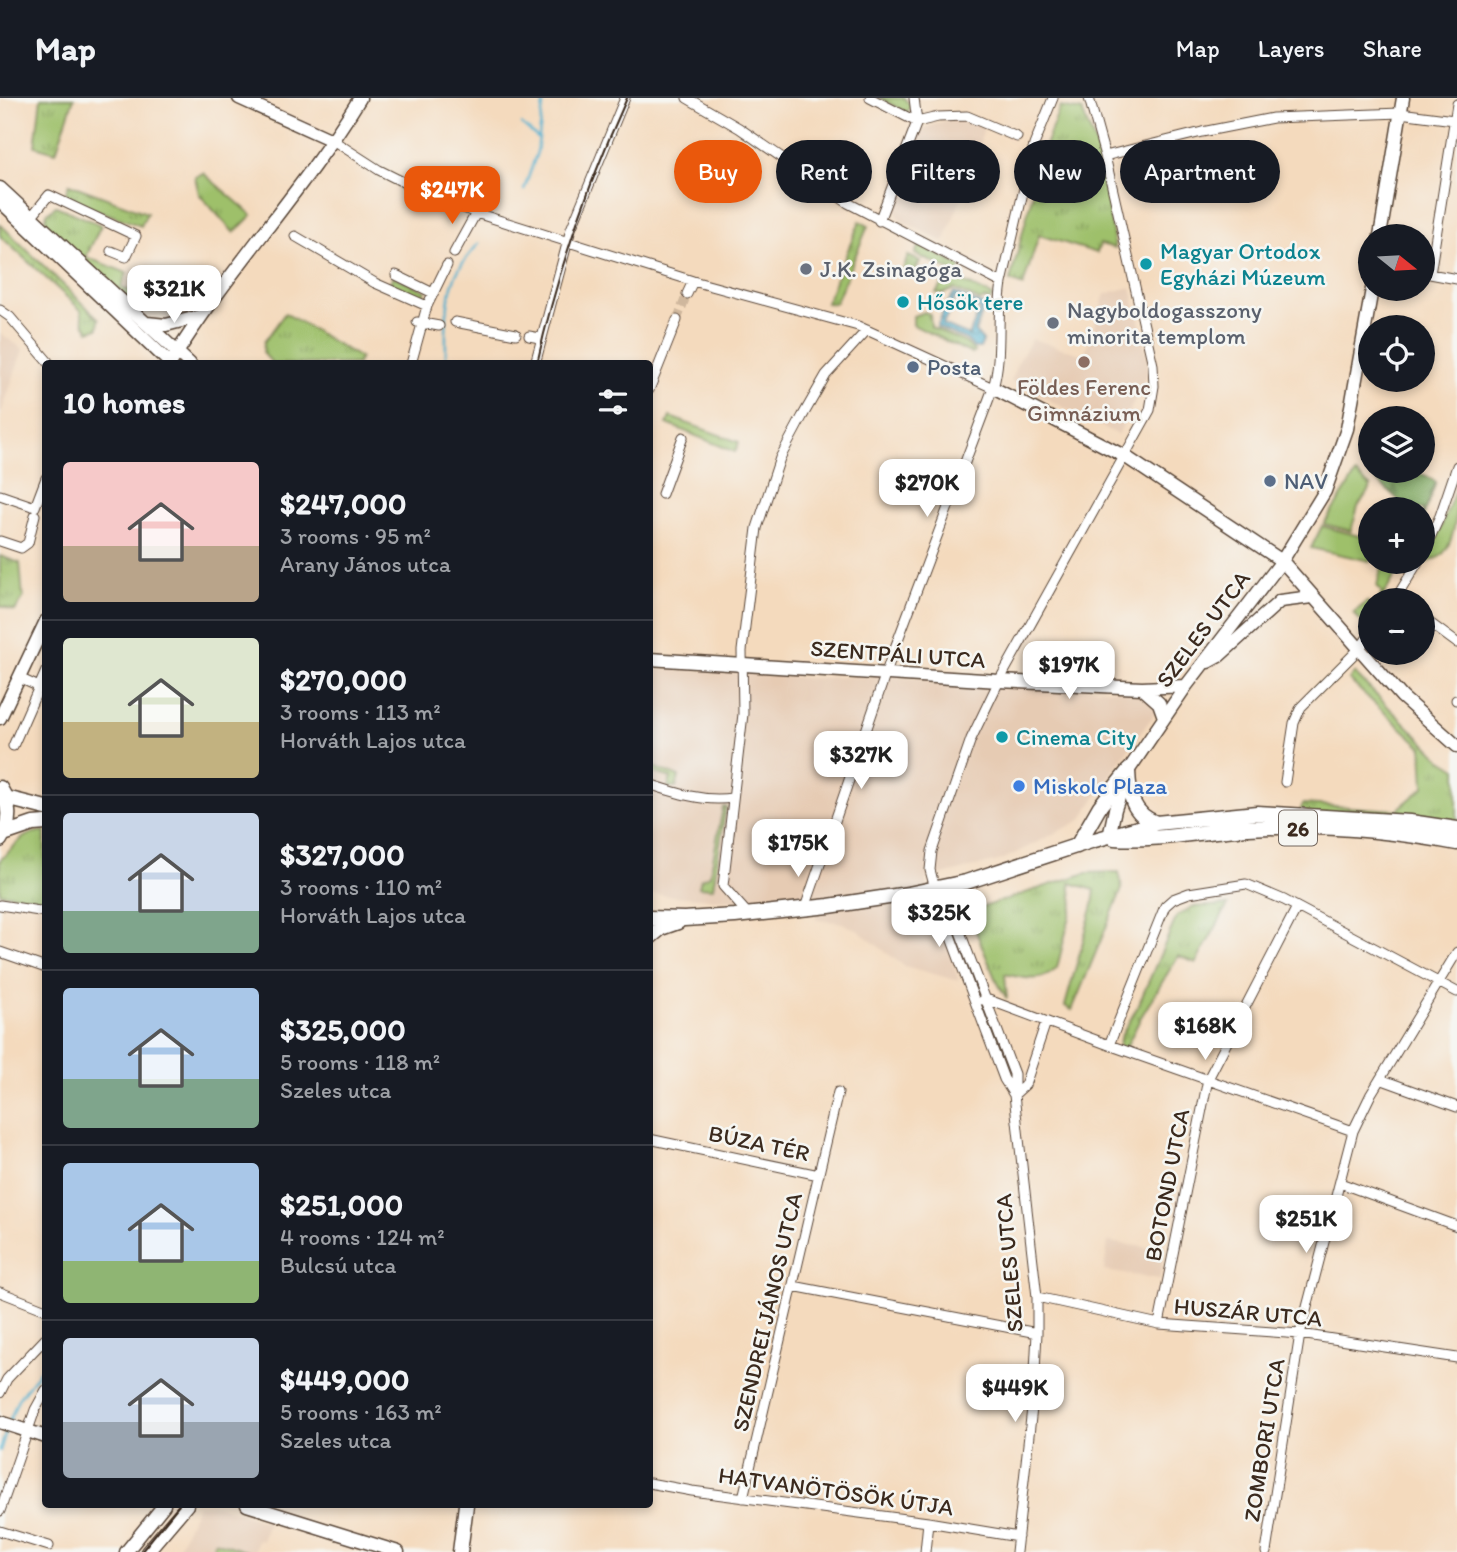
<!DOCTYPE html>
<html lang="en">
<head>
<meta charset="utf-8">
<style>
  :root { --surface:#171b24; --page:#242831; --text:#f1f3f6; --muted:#9ea1a6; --line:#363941; --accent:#ea580c }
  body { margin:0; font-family:Itim,sans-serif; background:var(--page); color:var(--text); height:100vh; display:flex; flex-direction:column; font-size:26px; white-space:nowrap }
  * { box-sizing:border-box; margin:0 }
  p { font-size:23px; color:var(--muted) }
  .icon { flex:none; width:38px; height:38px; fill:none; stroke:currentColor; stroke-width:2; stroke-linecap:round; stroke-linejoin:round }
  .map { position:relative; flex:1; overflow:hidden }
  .panel { position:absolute; left:42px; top:262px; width:611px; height:1148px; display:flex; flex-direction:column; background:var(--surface); border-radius:7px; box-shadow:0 4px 10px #0003 }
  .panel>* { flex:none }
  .banner { position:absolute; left:674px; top:42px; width:665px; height:63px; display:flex; gap:14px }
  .needle { width:46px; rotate:108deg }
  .tools { position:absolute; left:1358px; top:126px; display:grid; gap:14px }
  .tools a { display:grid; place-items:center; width:77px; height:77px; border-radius:50%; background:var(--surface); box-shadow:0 4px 10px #0003; font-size:35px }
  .price { position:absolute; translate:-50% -60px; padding:0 16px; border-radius:14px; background:#fff; color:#222; font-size:23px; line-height:46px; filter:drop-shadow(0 2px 4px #0008) }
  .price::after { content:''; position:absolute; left:50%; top:42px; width:21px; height:16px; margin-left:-10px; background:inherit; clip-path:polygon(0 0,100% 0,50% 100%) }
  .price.selected { background:var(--accent); color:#fff }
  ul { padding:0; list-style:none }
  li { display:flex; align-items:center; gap:21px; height:175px; padding:0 21px }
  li+li { border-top:2px solid var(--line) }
  li span { display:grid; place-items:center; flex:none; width:196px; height:140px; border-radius:7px; color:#555 }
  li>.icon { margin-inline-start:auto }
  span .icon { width:84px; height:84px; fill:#fffc; stroke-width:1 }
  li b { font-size:30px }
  h2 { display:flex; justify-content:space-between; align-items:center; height:84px; padding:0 21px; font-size:30px }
  .chip { padding:0 24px; border-radius:32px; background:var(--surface); box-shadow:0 4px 10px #0003; font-size:24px; line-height:63px }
  .chip.selected { background:var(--accent); color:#fff }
  header { display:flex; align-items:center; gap:42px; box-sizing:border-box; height:98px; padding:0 35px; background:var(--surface); border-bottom:2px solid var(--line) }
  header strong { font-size:33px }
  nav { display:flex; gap:38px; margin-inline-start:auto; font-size:24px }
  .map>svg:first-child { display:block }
  .built { fill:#e6cbb3 }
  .grass { fill:#9ec06a; stroke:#6c7544; stroke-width:2 }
  .forest { fill:url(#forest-firs); stroke:#5c683e; stroke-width:2 }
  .park { fill:url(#park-tufts); stroke:#6c7544; stroke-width:2 }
  .water { fill:url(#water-waves); stroke:#446c76; stroke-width:2; fill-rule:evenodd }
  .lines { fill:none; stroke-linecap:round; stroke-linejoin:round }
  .stream { stroke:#4eafcd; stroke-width:2.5 }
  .street-tunnel { stroke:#cfb79d; stroke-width:9; stroke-dasharray:9 4.5; stroke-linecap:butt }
  .street-casing { stroke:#574436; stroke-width:11 }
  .secondary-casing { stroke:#574436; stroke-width:15 }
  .primary-casing { stroke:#574436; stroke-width:17 }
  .street { stroke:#fff; stroke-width:9 }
  .secondary { stroke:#fff; stroke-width:12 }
  .primary { stroke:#fff; stroke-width:14 }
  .tram { stroke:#3b2a1e; stroke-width:2 }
  .culture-dot { fill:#0f9aa8; stroke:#f6f6f2; stroke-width:2.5 }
  .worship-dot { fill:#6b7280; stroke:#f6f6f2; stroke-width:2.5 }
  .education-dot { fill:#8d6e63; stroke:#f6f6f2; stroke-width:2.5 }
  .service-dot { fill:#5c6f8a; stroke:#f6f6f2; stroke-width:2.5 }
  .shop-dot { fill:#3f7fe0; stroke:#f6f6f2; stroke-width:2.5 }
  .labels { text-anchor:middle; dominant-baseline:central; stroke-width:5; stroke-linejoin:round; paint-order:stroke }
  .shield { fill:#f6f6f2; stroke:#73675e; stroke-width:2 }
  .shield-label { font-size:21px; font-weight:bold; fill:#3b2a1e }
  .culture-label { font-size:23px; fill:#0d838f; stroke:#f6f6f2; text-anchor:start }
  .worship-label { font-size:23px; fill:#5b616d; stroke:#f6f6f2; text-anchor:start }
  .service-label { font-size:23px; fill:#4e5e75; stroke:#f6f6f2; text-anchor:start }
  .education-label { font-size:23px; fill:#785e54; stroke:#f6f6f2 }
  .street-label { font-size:23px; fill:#3b2a1e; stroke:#f6f6f2 }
  .shop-label { font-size:23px; fill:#366cbe; stroke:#f6f6f2; text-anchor:start }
</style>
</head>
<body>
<header>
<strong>Map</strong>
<nav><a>Map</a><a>Layers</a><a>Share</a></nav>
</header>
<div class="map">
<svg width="1457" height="1454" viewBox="0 0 1457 1454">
  <defs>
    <pattern id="forest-firs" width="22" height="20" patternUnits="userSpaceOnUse" patternTransform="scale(1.75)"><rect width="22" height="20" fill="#7ea65e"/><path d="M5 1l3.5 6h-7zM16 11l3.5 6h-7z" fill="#68874d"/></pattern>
    <pattern id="park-tufts" width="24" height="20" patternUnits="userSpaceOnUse" patternTransform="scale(1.75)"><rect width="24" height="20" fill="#9ec06a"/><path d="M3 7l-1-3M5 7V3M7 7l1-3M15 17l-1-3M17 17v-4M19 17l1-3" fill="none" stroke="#829c57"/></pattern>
    <pattern id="water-waves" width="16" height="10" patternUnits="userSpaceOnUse" patternTransform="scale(1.75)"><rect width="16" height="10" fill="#4eafcd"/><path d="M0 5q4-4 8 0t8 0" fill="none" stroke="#428fa6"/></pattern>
  </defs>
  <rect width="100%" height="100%" fill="#f6f6f2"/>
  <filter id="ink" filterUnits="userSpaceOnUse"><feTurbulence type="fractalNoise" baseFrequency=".0143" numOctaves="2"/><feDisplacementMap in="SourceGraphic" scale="14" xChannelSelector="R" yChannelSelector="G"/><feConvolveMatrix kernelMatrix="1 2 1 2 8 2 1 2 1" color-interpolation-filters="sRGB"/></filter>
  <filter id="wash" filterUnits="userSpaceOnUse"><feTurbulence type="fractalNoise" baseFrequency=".00686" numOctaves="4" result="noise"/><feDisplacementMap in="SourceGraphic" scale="28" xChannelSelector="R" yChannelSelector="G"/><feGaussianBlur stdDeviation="1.57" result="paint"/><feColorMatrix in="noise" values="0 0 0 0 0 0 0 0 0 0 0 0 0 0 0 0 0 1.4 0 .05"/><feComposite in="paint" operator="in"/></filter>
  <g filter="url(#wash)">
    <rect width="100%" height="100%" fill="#f4dabd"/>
    <path class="built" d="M954,19L985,26L972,73L944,144L900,122L892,105L909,45L928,29Z
      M1131,189L1150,270L1118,337L1011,283L1017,266L1032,241L1084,257L1105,196Z
      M0,235L23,251L0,319Z
      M649,570L749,574L805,580L881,578L1153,594L1156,614L1117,667L1081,722L1002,762L926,781L959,883L904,868L857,832L842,825L816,821L811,801L748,804L649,796V738L652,706L649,704Z
      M1108,1144L1165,1152L1160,1181L1104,1173Z
      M198,1407H216L268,1424L262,1443L258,1442L254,1454H176Z"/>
    <path class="grass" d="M670,319L739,344L735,354L667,326Z
      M1356,376L1371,389L1358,409L1351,433L1324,426Z
      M1457,387C1457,406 1457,447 1439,459C1435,462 1428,464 1423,465L1440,432Z
      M1322,428L1370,441V463L1311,450Z
      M1381,471L1396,476L1381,502H1379L1382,494L1377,488Z
      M1367,504L1370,505V519L1364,526L1353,515Z
      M649,667L679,679L676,690L668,689L671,680L649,673Z
      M723,709H726L713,790L699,789L701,781L710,777Z
      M215,1443L248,1454H212Z"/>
    <path class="forest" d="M1370,371C1390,377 1417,367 1436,384L1423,419V411H1409L1369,376Z"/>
    <path class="park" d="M41,0H74L56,54L35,48Z
      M879,0H904L911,8L907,15Z
      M1060,9L1082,13L1100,58L1115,150L1100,146L1097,155L1039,137L1023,188L1010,183L1046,45Z
      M203,75L252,117L234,135L199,96L195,79Z
      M69,86L147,115L141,128L64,100Z
      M56,108L101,127L86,159L127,175L121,190L146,197L141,209L132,205L44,127L47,115Z
      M860,123L868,128L835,206L826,205Z
      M0,126L99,221L98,230L89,233L84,225L81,212L0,138Z
      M919,147L961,168L958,176L915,156Z
      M908,158L920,163L914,176L903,171Z
      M948,177L993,198L990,203L985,201L980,203L954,191L943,196L936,195Z
      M393,178L426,193L422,201L389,186Z
      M924,214L930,216L931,229L966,245L975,254L972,256L913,227V218Z
      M285,215L360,260L357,266H273L263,255L264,244Z
      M0,458L20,465L23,500L15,513L0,508Z
      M1354,575L1441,661L1457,671V727L1299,716L1303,706L1397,712L1424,689L1422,649L1349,582Z
      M45,733V801L0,795V762C19,746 19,735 45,733Z
      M1119,774L1122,791L1072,912L1065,908L1093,807L1095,792L1070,785L1073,806L1057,870C1042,886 1024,880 1005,876L1007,901L995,880L968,814L1086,775Z
      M1228,807L1196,865L1178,858L1141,919L1124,953L1119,950L1120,940L1138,908L1177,818L1192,809Z"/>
    <path class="water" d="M954,195L987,209L983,213L975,234L983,243L980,250H974L967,242L937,229L944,212L930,207L934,200L939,207L945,209ZM955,200L980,211L969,238L943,227Z"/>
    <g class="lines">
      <path class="stream" d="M521,26L539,41
        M524,92L537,54L544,0
        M446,266C446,237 444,204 456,177C461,165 471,155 479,145
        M9,1324L18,1301L46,1265
        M0,1353L7,1330"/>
    </g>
  </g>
  <g filter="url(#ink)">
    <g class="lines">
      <path class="street-tunnel" d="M677,222L687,196"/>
      <g class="street-casing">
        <path id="street" d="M687,0L739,30L848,105L1002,185
          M870,0L917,24
          M1457,6L1430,176L1457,181
          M917,24L938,19L967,18L1017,39
          M334,43L379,72L423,94L476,115L693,183L858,228L993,290
          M1105,58L1202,34L1273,20L1400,15L1454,22
          M31,119L49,97L136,138L126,159L111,153
          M879,123L917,24L914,0
          M295,138L375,185L427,208
          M454,155L476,115
          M396,177L433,195
          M687,196L693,183
          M0,212L10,219L50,266
          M417,224L439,228
          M455,224L516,236
          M529,238L540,240
          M411,266L427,208L447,167
          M535,266L571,131L625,0
          M649,292L677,222
          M662,396L683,339
          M0,397L35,409
          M35,409L46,380
          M0,443L21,450L28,445L35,417
          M1423,455L1440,418L1457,368
          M1395,502L1418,464
          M1423,520L1457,545
          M19,580L46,592
          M1456,602H1457
          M13,648L46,573
          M1285,684L1294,625L1301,609L1360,550L1370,536
          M649,686C676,695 703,704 732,700
          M939,794L951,810L1014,976V997L1037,1199V1235L1034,1292L1016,1454
          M0,807L46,814
          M805,810L890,563L993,290C1003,256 996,220 1002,185L1034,47L1053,0
          M748,816L723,788L743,616L742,553L757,430L780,360L802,319L826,277L867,232
          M0,854L46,870
          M982,902L986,901L1109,947L1353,1033
          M1109,947L1165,808L1173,801L1189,795L1246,786L1284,802L1457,894
          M1380,981L1457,1009
          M1014,997L1004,981L941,813L930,772L932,753L971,641L999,583L1150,312L1154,288L1153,267L1105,58L1089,0
          M1014,997L1025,987L1046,924
          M649,1041L819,1077
          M1340,1085L1457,1128
          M793,1188L1037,1235
          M0,1194L46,1212
          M1037,1199L1159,1226L1300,1236L1457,1260
          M1159,1226L1208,981L1297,809
          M0,1295L7,1281L46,1240
          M649,1385L692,1393L928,1424L1018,1439
          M743,1400L838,994
          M0,1413L35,1312L46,1292
          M0,1433L49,1448
          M925,1454L928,1424
          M1266,1454L1300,1236L1353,1033L1371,996L1457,854"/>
      </g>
      <g class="secondary-casing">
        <path id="secondary" d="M239,0L334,43
          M0,90L190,266
          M0,103L171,266
          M1380,138L1403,0
          M147,225L166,227L201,218
          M170,266C227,173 303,93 360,0
          M993,290L1126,359L1282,463L1402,599L1457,648
          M649,561L999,583L1142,590L1186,588
          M1208,564L1219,558L1280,503L1312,499
          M1142,590L1159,605L1164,619
          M0,620L46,523
          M1109,739L1115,711L1128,673L1186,588L1282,463L1325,393L1347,331L1372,191
          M0,1324L46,1339
          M247,1407L398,1454
          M126,1454L164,1407
          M147,1454L187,1407"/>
      </g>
      <g class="primary-casing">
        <path id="primary" d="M1128,673C1129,697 1132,716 1156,725
          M0,690C11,707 11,725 0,742
          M6,700L46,710
          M4,736L33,726L46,725
          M1114,740C1159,743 1203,733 1248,730C1318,726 1389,732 1457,745
          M1077,748L1100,708L1128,673
          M649,820L684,821L735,818L829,808L908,796L966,784L1091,743L1156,725L1257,715L1410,724L1457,731
          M649,840L661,830L678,824
          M460,1454L466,1407"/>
      </g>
      <use href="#street" class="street"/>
      <use href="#secondary" class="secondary"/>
      <use href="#primary" class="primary"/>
      <path class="tram" d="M537,266C557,174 588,86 627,0
        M141,1454L179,1407"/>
    </g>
  </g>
  <g class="culture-dot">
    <circle cx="1146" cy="166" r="7"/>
    <circle cx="903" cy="204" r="7"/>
    <circle cx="1002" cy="639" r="7"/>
  </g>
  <g class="worship-dot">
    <circle cx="806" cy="171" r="7"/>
    <circle cx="1053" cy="225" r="7"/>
  </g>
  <circle class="education-dot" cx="1084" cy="264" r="7"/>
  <g class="service-dot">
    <circle cx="913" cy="269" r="7"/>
    <circle cx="1270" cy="383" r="7"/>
  </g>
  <circle class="shop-dot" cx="1019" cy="688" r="7"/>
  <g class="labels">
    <rect class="shield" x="1279" y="712.5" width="38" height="35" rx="5"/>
    <g class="shield-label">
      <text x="1298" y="730">26</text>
    </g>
    <g class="culture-label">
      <text x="1160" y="153">Magyar Ortodox<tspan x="1160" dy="26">Egyházi Múzeum</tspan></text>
      <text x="917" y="204">Hősök tere</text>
      <text x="1016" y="639">Cinema City</text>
    </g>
    <g class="worship-label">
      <text x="820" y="171">J.K. Zsinagóga</text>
      <text x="1067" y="212">Nagyboldogasszony<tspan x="1067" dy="26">minorita templom</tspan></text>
    </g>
    <g class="service-label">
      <text x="927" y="269">Posta</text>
      <text x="1284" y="383">NAV</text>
    </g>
    <g class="education-label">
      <text x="1084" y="289">Földes Ferenc<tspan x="1084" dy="26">Gimnázium</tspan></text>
    </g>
    <g class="street-label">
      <text transform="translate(1203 531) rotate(-53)">SZELES UTCA</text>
      <text transform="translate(898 556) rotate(4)">SZENTPÁLI UTCA</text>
      <text transform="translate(759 1045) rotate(12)">BÚZA TÉR</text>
      <text transform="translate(1167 1087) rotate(-79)">BOTOND UTCA</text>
      <text transform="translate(1009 1165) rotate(-95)">SZELES UTCA</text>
      <text transform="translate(767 1214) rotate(-77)">SZENDREI JÁNOS UTCA</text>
      <text transform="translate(1248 1214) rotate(5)">HUSZÁR UTCA</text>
      <text transform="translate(1264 1342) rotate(-81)">ZOMBORI UTCA</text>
      <text transform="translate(836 1393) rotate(8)">HATVANÖTÖSÖK ÚTJA</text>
    </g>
    <g class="shop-label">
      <text x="1033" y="688">Miskolc Plaza</text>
    </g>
  </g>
</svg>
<div class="tools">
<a><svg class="needle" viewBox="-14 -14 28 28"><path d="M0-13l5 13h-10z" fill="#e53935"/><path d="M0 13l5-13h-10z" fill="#9ea1a6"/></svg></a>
<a><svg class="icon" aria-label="locate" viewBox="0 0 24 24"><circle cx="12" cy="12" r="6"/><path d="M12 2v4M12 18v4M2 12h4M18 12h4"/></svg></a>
<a><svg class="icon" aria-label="layers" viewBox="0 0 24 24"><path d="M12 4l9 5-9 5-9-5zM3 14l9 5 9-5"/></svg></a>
<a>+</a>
<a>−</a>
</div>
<b class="price selected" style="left:452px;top:128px">$247K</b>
<b class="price" style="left:174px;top:227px">$321K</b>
<b class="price" style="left:927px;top:421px">$270K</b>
<b class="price" style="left:1069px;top:603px">$197K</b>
<b class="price" style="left:861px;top:693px">$327K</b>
<b class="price" style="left:798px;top:781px">$175K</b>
<b class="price" style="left:939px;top:851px">$325K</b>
<b class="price" style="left:1205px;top:964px">$168K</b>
<b class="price" style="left:1306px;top:1157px">$251K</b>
<b class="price" style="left:1015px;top:1326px">$449K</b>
<div class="banner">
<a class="chip selected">Buy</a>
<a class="chip">Rent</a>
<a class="chip">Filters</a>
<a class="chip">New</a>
<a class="chip">Apartment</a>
</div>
<section class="panel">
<h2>10 homes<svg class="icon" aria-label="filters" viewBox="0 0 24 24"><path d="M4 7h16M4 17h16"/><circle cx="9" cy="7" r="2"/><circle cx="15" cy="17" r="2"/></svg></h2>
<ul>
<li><span style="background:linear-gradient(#f6c9c9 60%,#b9a48a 0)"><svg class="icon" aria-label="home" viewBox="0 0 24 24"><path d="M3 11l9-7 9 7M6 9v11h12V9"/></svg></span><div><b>$247,000</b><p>3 rooms · 95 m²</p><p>Arany János utca</p></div></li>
<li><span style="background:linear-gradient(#dfe7d0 60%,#c2b280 0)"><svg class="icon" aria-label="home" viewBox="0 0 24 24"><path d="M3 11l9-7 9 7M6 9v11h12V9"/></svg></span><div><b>$270,000</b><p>3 rooms · 113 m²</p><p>Horváth Lajos utca</p></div></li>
<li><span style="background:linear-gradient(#c9d6e8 70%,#7fa58c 0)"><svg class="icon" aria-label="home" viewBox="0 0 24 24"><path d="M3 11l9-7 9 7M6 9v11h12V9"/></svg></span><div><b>$327,000</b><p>3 rooms · 110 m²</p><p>Horváth Lajos utca</p></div></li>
<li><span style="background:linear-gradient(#a9c7e8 65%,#7fa58c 0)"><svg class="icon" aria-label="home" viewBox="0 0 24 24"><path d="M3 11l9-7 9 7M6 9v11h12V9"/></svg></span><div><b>$325,000</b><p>5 rooms · 118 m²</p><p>Szeles utca</p></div></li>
<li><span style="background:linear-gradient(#a9c7e8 70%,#8fb573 0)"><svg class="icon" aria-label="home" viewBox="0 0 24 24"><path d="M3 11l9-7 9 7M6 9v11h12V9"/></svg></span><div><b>$251,000</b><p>4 rooms · 124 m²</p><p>Bulcsú utca</p></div></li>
<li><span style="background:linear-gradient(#c9d6e8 60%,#9aa5b1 0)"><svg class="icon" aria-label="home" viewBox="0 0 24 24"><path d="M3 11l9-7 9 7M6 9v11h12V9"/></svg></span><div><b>$449,000</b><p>5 rooms · 163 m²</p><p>Szeles utca</p></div></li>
</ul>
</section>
</div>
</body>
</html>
